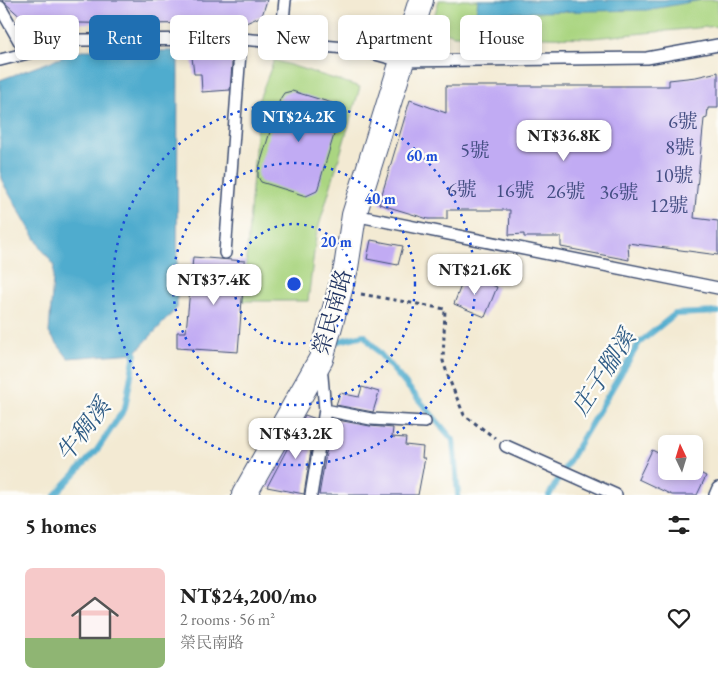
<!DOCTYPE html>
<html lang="en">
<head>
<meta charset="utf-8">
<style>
  :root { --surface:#fff; --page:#f6f6f6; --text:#222; --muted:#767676; --accent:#1f6fb2 }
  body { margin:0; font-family:"EB Garamond","Noto Serif TC",serif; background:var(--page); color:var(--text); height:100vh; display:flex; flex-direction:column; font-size:19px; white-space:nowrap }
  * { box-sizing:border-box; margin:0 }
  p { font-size:16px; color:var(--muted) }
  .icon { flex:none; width:28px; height:28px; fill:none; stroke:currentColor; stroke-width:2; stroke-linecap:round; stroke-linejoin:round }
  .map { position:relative; height:495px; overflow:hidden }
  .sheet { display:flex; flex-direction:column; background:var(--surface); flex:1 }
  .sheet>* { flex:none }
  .guide { position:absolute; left:15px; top:15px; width:689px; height:45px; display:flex; gap:10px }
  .needle { width:32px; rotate:356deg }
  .fabs { position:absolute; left:658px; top:435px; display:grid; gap:10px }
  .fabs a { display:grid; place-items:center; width:45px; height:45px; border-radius:8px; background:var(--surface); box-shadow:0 2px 8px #0003; font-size:25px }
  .price { position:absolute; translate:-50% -42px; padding:0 11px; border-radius:10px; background:#fff; color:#222; font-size:16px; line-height:32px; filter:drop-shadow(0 1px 2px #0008) }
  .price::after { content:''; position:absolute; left:50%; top:30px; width:15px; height:11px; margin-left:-8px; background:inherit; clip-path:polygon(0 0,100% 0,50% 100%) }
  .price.active { background:var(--accent); color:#fff }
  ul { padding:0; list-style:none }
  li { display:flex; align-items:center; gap:15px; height:125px; padding:0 25px }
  li span { display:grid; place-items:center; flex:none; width:140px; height:100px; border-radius:8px; color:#555 }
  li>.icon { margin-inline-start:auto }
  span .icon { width:60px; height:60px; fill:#fffc; stroke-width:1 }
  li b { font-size:21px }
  h2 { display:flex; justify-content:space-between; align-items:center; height:60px; padding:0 25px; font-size:21px }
  .pill { padding:0 18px; border-radius:8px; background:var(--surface); box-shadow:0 2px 8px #0003; font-size:18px; line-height:45px }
  .pill.active { background:var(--accent); color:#fff }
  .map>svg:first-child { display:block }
  .green { fill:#aad581; stroke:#628270 }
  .water { fill:#50acce; stroke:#366e96 }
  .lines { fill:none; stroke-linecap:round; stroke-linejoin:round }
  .stream { stroke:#50acce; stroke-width:6 }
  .building { fill:#c1abf3 }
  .service-casing { stroke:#3b4b70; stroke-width:14 }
  .minor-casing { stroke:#3b4b70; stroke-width:26 }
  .path { stroke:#3b4b70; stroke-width:3; stroke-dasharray:4 4; stroke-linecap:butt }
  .service { stroke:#fff; stroke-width:11 }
  .minor { stroke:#fff; stroke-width:24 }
  .ring { fill:none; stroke:#1d4ed8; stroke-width:2.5; stroke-dasharray:2.5 5 }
  .labels { text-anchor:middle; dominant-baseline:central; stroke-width:4.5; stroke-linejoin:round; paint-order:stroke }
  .number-label { font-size:20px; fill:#444e83 }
  .street-label { font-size:22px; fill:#1b2f5e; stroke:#fdfcf7 }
  .water-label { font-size:24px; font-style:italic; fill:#2e5b85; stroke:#fdfcf7 }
  .centre { fill:#1d4ed8; stroke:#fdfcf7; stroke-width:2.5 }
  .ring-label { font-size:15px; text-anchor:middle; font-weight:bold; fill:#1d4ed8; stroke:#fdfcf7; stroke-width:4.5; stroke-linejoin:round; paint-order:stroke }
</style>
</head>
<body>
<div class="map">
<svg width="718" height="495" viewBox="0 0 718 495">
  <rect width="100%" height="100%" fill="#fdfcf7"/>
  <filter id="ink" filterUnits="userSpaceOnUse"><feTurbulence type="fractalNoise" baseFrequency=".02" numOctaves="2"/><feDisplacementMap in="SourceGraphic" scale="10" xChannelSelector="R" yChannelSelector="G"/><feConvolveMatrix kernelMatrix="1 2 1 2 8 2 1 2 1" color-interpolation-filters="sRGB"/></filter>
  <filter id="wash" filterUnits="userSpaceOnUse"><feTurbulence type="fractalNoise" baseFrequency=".0096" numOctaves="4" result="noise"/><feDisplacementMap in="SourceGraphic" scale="20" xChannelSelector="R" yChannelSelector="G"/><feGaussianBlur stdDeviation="1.12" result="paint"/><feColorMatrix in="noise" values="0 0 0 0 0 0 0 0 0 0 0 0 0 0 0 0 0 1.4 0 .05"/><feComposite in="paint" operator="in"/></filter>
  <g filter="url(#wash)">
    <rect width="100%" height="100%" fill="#f3ead3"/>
    <path class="green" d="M439,0H718V26L592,38L454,35L431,27Z
      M274,60L360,87L316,236L308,301H243L259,99Z"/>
    <path class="water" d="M478,0H701L647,10L476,13Z
      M82,50L178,51L177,308L135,353L68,358L49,333L54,265L41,248L4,185L0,171V80Z"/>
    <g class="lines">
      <path class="stream" d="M339,341L364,335L453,440L458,495
        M55,495L97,450L125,408L135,353
        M549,495L639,343L675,314L718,312"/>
    </g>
    <g id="blocks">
      <path class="building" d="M2,0H267L262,16L246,23L135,24L26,22Z
        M230,56L232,64L230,90L202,92L201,74H194L192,57Z
        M718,72V108H708L707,118L704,119L694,218L718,221V255L628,243L629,260L561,247V237H524V234L509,235L510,210H447V219H428L379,204L410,100L446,113V86H669V80L696,77Z
        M292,91L332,103L339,110L340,115L317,191L306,196L261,182L258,177V171L280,99L284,93Z
        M371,240L403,246L398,265L367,259Z
        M193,257L245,261L238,352L177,348V332H186Z
        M465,275L497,287L485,317L454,304Z
        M362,387L379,392L373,412L336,405L340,393L359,397Z
        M305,415L316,419L304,494L267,487Z
        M332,419L370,426L393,428L392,437L406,438L405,445L423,447L422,458H425L418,495H319Z
        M652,450L666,457V471H694V470L706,476L697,495H672L638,479Z"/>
    </g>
  </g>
  <g filter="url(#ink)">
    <use href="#blocks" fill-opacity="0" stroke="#3b4b70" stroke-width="1"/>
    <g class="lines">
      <g class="service-casing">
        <path id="service" d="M0,7L26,53
          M281,42L285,0
          M0,60L80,40L241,39L357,49L401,61L647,58L718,45
          M354,215L718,288
          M225,253L241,39
          M325,410L371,419L425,422
          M506,446L616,495
          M311,495L325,410L321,365
          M715,495L718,488"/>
      </g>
      <g class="minor-casing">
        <path id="minor" d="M244,495L321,359L346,268L354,215L421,0"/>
      </g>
      <path class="path" d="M361,294L445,309L443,361L449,379L464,415L495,438"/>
      <use href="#service" class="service"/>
      <use href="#minor" class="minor"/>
    </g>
  </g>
  <g class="ring">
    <circle cx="294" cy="284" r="60"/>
    <circle cx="294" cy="284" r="121"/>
    <circle cx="294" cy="284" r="181"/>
  </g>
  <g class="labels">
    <g class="number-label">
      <text x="683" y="121">6號</text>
      <text x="680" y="147">8號</text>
      <text x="475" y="150">5號</text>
      <text x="674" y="175">10號</text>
      <text x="462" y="189">6號</text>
      <text x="515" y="190">16號</text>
      <text x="566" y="191">26號</text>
      <text x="619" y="192">36號</text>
      <text x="669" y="205">12號</text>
    </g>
    <g class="street-label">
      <text transform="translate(332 312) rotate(-74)">榮民南路</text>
    </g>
    <g class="water-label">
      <text transform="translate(603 372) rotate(-57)">庄子腳溪</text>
      <text transform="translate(83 430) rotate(-53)">牛稠溪</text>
    </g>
  </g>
  <circle cx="294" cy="284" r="8" class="centre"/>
  <g class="ring-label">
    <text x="422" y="161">60 m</text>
    <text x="380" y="204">40 m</text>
    <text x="336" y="247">20 m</text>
  </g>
</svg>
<div class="fabs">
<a><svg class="needle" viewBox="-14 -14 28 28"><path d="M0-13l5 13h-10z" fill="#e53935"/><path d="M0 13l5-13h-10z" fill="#767676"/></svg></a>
</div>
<b class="price active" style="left:299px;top:143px">NT$24.2K</b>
<b class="price" style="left:564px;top:162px">NT$36.8K</b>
<b class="price" style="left:475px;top:296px">NT$21.6K</b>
<b class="price" style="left:214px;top:306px">NT$37.4K</b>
<b class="price" style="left:296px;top:460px">NT$43.2K</b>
<div class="guide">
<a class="pill">Buy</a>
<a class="pill active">Rent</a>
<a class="pill">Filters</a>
<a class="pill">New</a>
<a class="pill">Apartment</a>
<a class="pill">House</a>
</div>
</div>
<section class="sheet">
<h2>5 homes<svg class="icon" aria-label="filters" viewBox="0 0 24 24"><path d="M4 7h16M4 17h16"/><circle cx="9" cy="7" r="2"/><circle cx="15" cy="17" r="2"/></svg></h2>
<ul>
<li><span style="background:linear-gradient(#f6c9c9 70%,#8fb573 0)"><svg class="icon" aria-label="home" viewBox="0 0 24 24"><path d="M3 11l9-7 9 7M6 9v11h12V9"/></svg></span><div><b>NT$24,200/mo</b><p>2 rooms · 56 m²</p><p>榮民南路</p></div><svg class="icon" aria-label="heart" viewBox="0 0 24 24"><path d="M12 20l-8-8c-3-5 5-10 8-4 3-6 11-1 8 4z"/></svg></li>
</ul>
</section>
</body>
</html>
